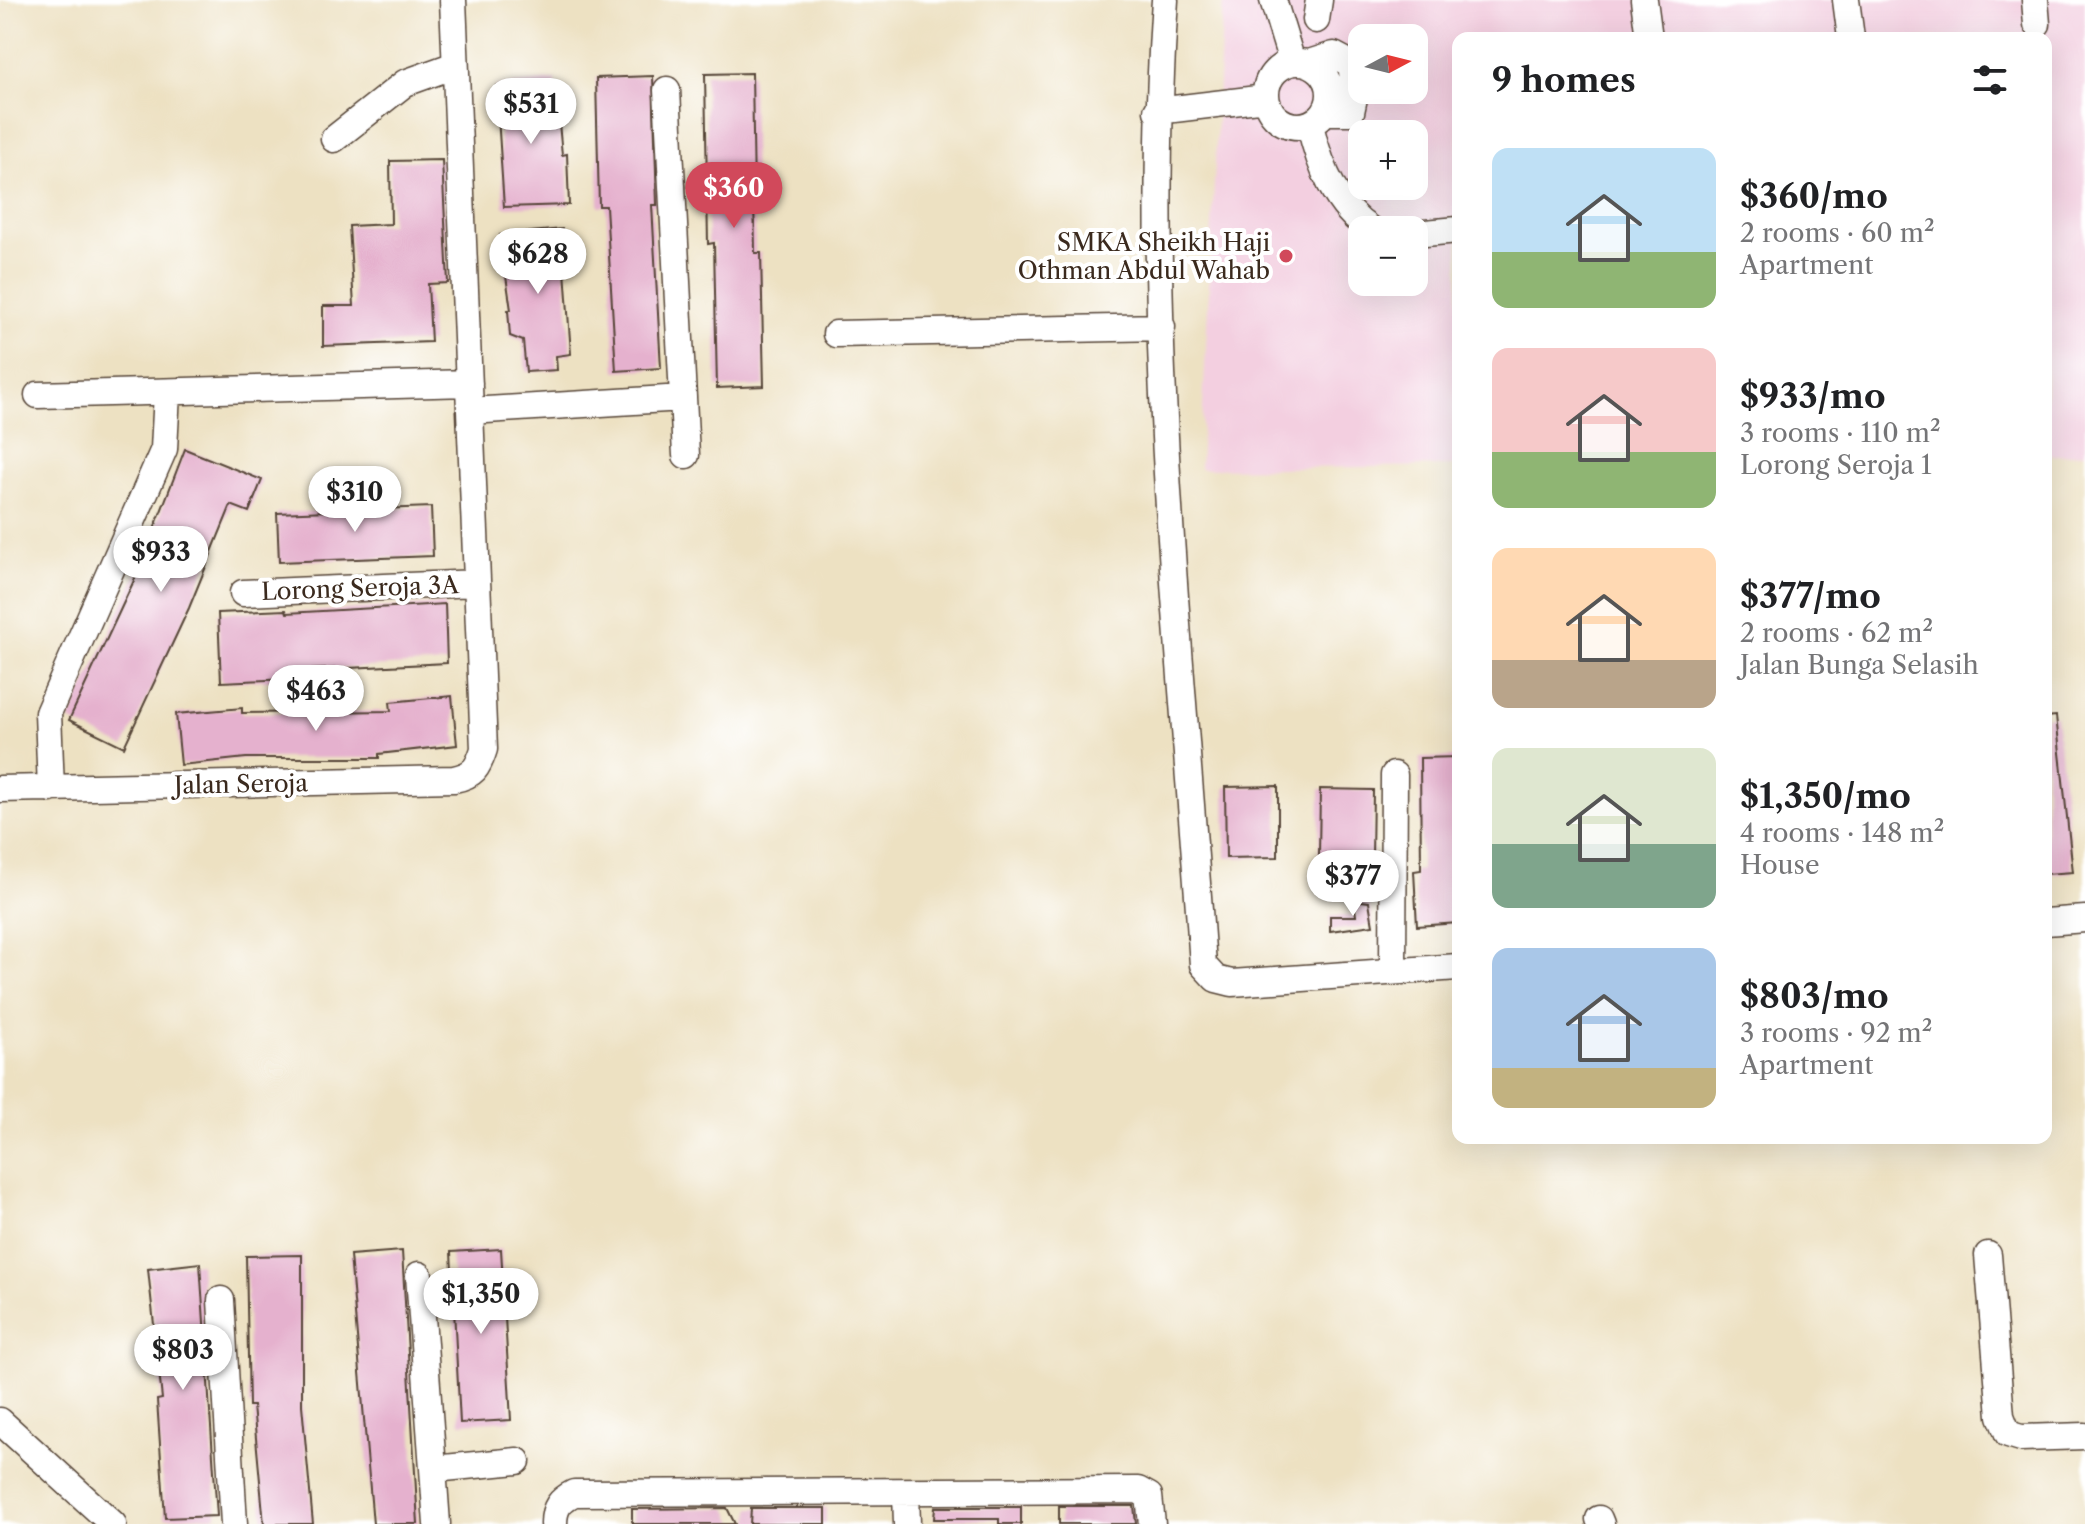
<!DOCTYPE html>
<html lang="en">
<head>
<meta charset="utf-8">
<style>
  :root { --surface:#fff; --page:#f2f2f2; --text:#202124; --muted:#757577; --accent:#d1495b }
  body { margin:0; font-family:"Libre Caslon Text",serif; background:var(--page); color:var(--text); height:100vh; display:flex; flex-direction:column; font-size:30px; white-space:nowrap }
  * { box-sizing:border-box; margin:0 }
  p { font-size:26px; color:var(--muted) }
  .icon { flex:none; width:44px; height:44px; fill:none; stroke:currentColor; stroke-width:2; stroke-linecap:round; stroke-linejoin:round }
  .map { position:relative; flex:1; overflow:hidden }
  .details { position:absolute; left:1452px; top:32px; width:600px; height:1112px; display:flex; flex-direction:column; background:var(--surface); border-radius:16px; box-shadow:0 8px 32px #0002 }
  .details>* { flex:none }
  .needle { width:52px; rotate:83deg }
  .fabs { position:absolute; left:1348px; top:24px; display:grid; gap:16px }
  .fabs a { display:grid; place-items:center; width:80px; height:80px; border-radius:16px; background:var(--surface); box-shadow:0 8px 32px #0002; font-size:40px }
  .price { position:absolute; translate:-50% -68px; padding:0 18px; border-radius:28px; background:#fff; color:#222; font-size:26px; line-height:52px; filter:drop-shadow(0 2px 4px #0008) }
  .price::after { content:''; position:absolute; left:50%; top:48px; width:24px; height:18px; margin-left:-12px; background:inherit; clip-path:polygon(0 0,100% 0,50% 100%) }
  .price.active { background:var(--accent); color:#fff }
  ul { padding:0; list-style:none }
  li { display:flex; align-items:center; gap:24px; height:200px; padding:0 40px }
  li span { display:grid; place-items:center; flex:none; width:224px; height:160px; border-radius:16px; color:#555 }
  li>.icon { margin-inline-start:auto }
  span .icon { width:96px; height:96px; fill:#fffc; stroke-width:1 }
  li b { font-size:34px }
  h2 { display:flex; justify-content:space-between; align-items:center; height:96px; padding:0 40px; font-size:34px }
  .map>svg:first-child { display:block }
  .built { fill:#f3cfe0; fill-rule:evenodd }
  .building { fill:#e5b1ce }
  .lines { fill:none; stroke-linecap:round; stroke-linejoin:round }
  .minor-casing { stroke:#564537; stroke-width:29 }
  .minor { stroke:#fff; stroke-width:26 }
  .poi-dot { fill:#d1495b; stroke:#fff; stroke-width:3 }
  .labels { text-anchor:middle; dominant-baseline:central; stroke-width:8; stroke-linejoin:round; paint-order:stroke }
  .poi-label { font-size:24px; fill:#3b2a1e; stroke:#fff; text-anchor:end }
  .street-label { font-size:24px; fill:#3b2a1e; stroke:#fff }
</style>
</head>
<body>
<div class="map">
<svg width="2085" height="1524" viewBox="0 0 2085 1524">
  <rect width="100%" height="100%" fill="#fff"/>
  <filter id="ink" filterUnits="userSpaceOnUse"><feTurbulence type="fractalNoise" baseFrequency=".0125" numOctaves="2"/><feDisplacementMap in="SourceGraphic" scale="16" xChannelSelector="R" yChannelSelector="G"/><feConvolveMatrix kernelMatrix="1 2 1 2 8 2 1 2 1" color-interpolation-filters="sRGB"/></filter>
  <filter id="wash" filterUnits="userSpaceOnUse"><feTurbulence type="fractalNoise" baseFrequency=".006" numOctaves="4" result="noise"/><feDisplacementMap in="SourceGraphic" scale="32" xChannelSelector="R" yChannelSelector="G"/><feGaussianBlur stdDeviation="1.8" result="paint"/><feColorMatrix in="noise" values="0 0 0 0 0 0 0 0 0 0 0 0 0 0 0 0 0 1.4 0 .05"/><feComposite in="paint" operator="in"/></filter>
  <g filter="url(#wash)">
    <rect width="100%" height="100%" fill="#ede1c2"/>
    <path class="built" d="M1223,0H2085V453L2046,456V38H1458V466L1200,469ZM1362,38H1414V90H1362ZM1362,134H1414V186H1362ZM1362,230H1414V282H1362Z"/>
    <g id="blocks">
      <path class="building" d="M752,73L755,253H761L764,386L717,388L714,243L708,244L705,74Z
        M653,76L657,205H652L661,368L616,371L606,206H599L596,78Z
        M555,80L562,155L567,154L569,205L504,207L496,86Z
        M442,160L448,283L428,284L431,342L323,346V306H354L349,226L391,224L390,161Z
        M562,229L571,354L556,356L557,370L526,372L523,341L510,336L508,310H511L500,235Z
        M185,449L262,480L249,512L231,505L189,608L124,747L69,720L137,574Z
        M431,507L433,556L279,562L277,513Z
        M445,604L447,663L289,671V679L221,682L218,613L286,610L287,613Z
        M452,696L457,745L379,754V758H246L181,765L176,714L242,708V713L391,711L390,702Z
        M2056,716L2073,872L2046,874V717Z
        M1458,757V923L1417,926L1414,871L1421,870L1420,758Z
        M1278,786V857L1226,858L1225,787Z
        M1320,789L1373,790L1372,858L1319,856Z
        M1354,900L1369,902L1373,925L1330,931V916H1356Z
        M501,1249L511,1420L460,1423L451,1252Z
        M402,1251L418,1524H373L350,1255Z
        M302,1255V1405L313,1524H264L253,1406H249L246,1256Z
        M200,1263L217,1516L165,1518L157,1400L162,1399L148,1269Z
        M1059,1506H1134L1136,1524H1059Z
        M935,1507H1021V1524H999V1519H934Z
        M727,1508L735,1524H632V1509Z
        M751,1508H826V1524H750Z"/>
    </g>
  </g>
  <g filter="url(#ink)">
    <use href="#blocks" fill-opacity="0" stroke="#564537" stroke-width="2"/>
    <g class="lines">
      <g class="minor-casing">
        <path id="minor" d="M1165,0C1143,318 1181,647 1203,965L1216,979L1232,983L1458,967
          M1273,0L1292,62
          M1644,0L1649,38
          M1846,0L1851,38
          M2035,0L2037,24
          M1316,20L1319,0
          M1266 94a32 32 0 1 1 64 0a32 32 0 1 1-64 0Z
          M1309,63L1334,55L1351,64L1355,93L1351,112H1325
          M667,90L686,455
          M1157,111L1266,98
          M1310,125C1319,164 1335,207 1371,230
          M334,139L405,83L455,65
          M1414,234L1458,230
          M836,334L1162,327
          M38,395L469,383
          M470,411L683,398
          M243,593L477,583
          M0,789L454,779C474,775 478,768 484,749L453,0
          M51,789L48,713L164,449L167,393
          M2046,922L2085,919
          M1393,971L1394,775
          M1988,1255L2001,1416L2008,1434L2021,1438L2085,1436
          M419,1275L437,1524
          M221,1300L234,1524
          M0,1421L113,1524
          M434,1469L517,1461
          M906,1492L907,1524
          M1599,1519L1601,1524
          M554,1524C554,1507 560,1500 574,1493L1138,1490L1149,1496L1152,1524"/>
      </g>
      <use href="#minor" class="minor"/>
    </g>
  </g>
  <circle class="poi-dot" cx="1286" cy="256" r="8"/>
  <g class="labels">
    <g class="poi-label">
      <text x="1270" y="242">SMKA Sheikh Haji<tspan x="1270" dy="28">Othman Abdul Wahab</tspan></text>
    </g>
    <g class="street-label">
      <text transform="translate(360 588) rotate(-2)">Lorong Seroja 3A</text>
      <text transform="translate(241 784) rotate(-1)">Jalan Seroja</text>
    </g>
  </g>
</svg>
<div class="fabs">
<a><svg class="needle" viewBox="-14 -14 28 28"><path d="M0-13l5 13h-10z" fill="#e53935"/><path d="M0 13l5-13h-10z" fill="#757577"/></svg></a>
<a>+</a>
<a>−</a>
</div>
<b class="price" style="left:531px;top:146px">$531</b>
<b class="price active" style="left:734px;top:230px">$360</b>
<b class="price" style="left:538px;top:296px">$628</b>
<b class="price" style="left:355px;top:534px">$310</b>
<b class="price" style="left:161px;top:594px">$933</b>
<b class="price" style="left:316px;top:733px">$463</b>
<b class="price" style="left:1353px;top:918px">$377</b>
<b class="price" style="left:481px;top:1336px">$1,350</b>
<b class="price" style="left:183px;top:1392px">$803</b>
<section class="details">
<h2>9 homes<svg class="icon" aria-label="filters" viewBox="0 0 24 24"><path d="M4 7h16M4 17h16"/><circle cx="9" cy="7" r="2"/><circle cx="15" cy="17" r="2"/></svg></h2>
<ul>
<li><span style="background:linear-gradient(#bfe0f5 65%,#8fb573 0)"><svg class="icon" aria-label="home" viewBox="0 0 24 24"><path d="M3 11l9-7 9 7M6 9v11h12V9"/></svg></span><div><b>$360/mo</b><p>2 rooms · 60 m²</p><p>Apartment</p></div></li>
<li><span style="background:linear-gradient(#f6c9c9 65%,#8fb573 0)"><svg class="icon" aria-label="home" viewBox="0 0 24 24"><path d="M3 11l9-7 9 7M6 9v11h12V9"/></svg></span><div><b>$933/mo</b><p>3 rooms · 110 m²</p><p>Lorong Seroja 1</p></div></li>
<li><span style="background:linear-gradient(#ffd9b3 70%,#b9a48a 0)"><svg class="icon" aria-label="home" viewBox="0 0 24 24"><path d="M3 11l9-7 9 7M6 9v11h12V9"/></svg></span><div><b>$377/mo</b><p>2 rooms · 62 m²</p><p>Jalan Bunga Selasih</p></div></li>
<li><span style="background:linear-gradient(#dfe7d0 60%,#7fa58c 0)"><svg class="icon" aria-label="home" viewBox="0 0 24 24"><path d="M3 11l9-7 9 7M6 9v11h12V9"/></svg></span><div><b>$1,350/mo</b><p>4 rooms · 148 m²</p><p>House</p></div></li>
<li><span style="background:linear-gradient(#a9c7e8 75%,#c2b280 0)"><svg class="icon" aria-label="home" viewBox="0 0 24 24"><path d="M3 11l9-7 9 7M6 9v11h12V9"/></svg></span><div><b>$803/mo</b><p>3 rooms · 92 m²</p><p>Apartment</p></div></li>
</ul>
</section>
</div>
</body>
</html>
